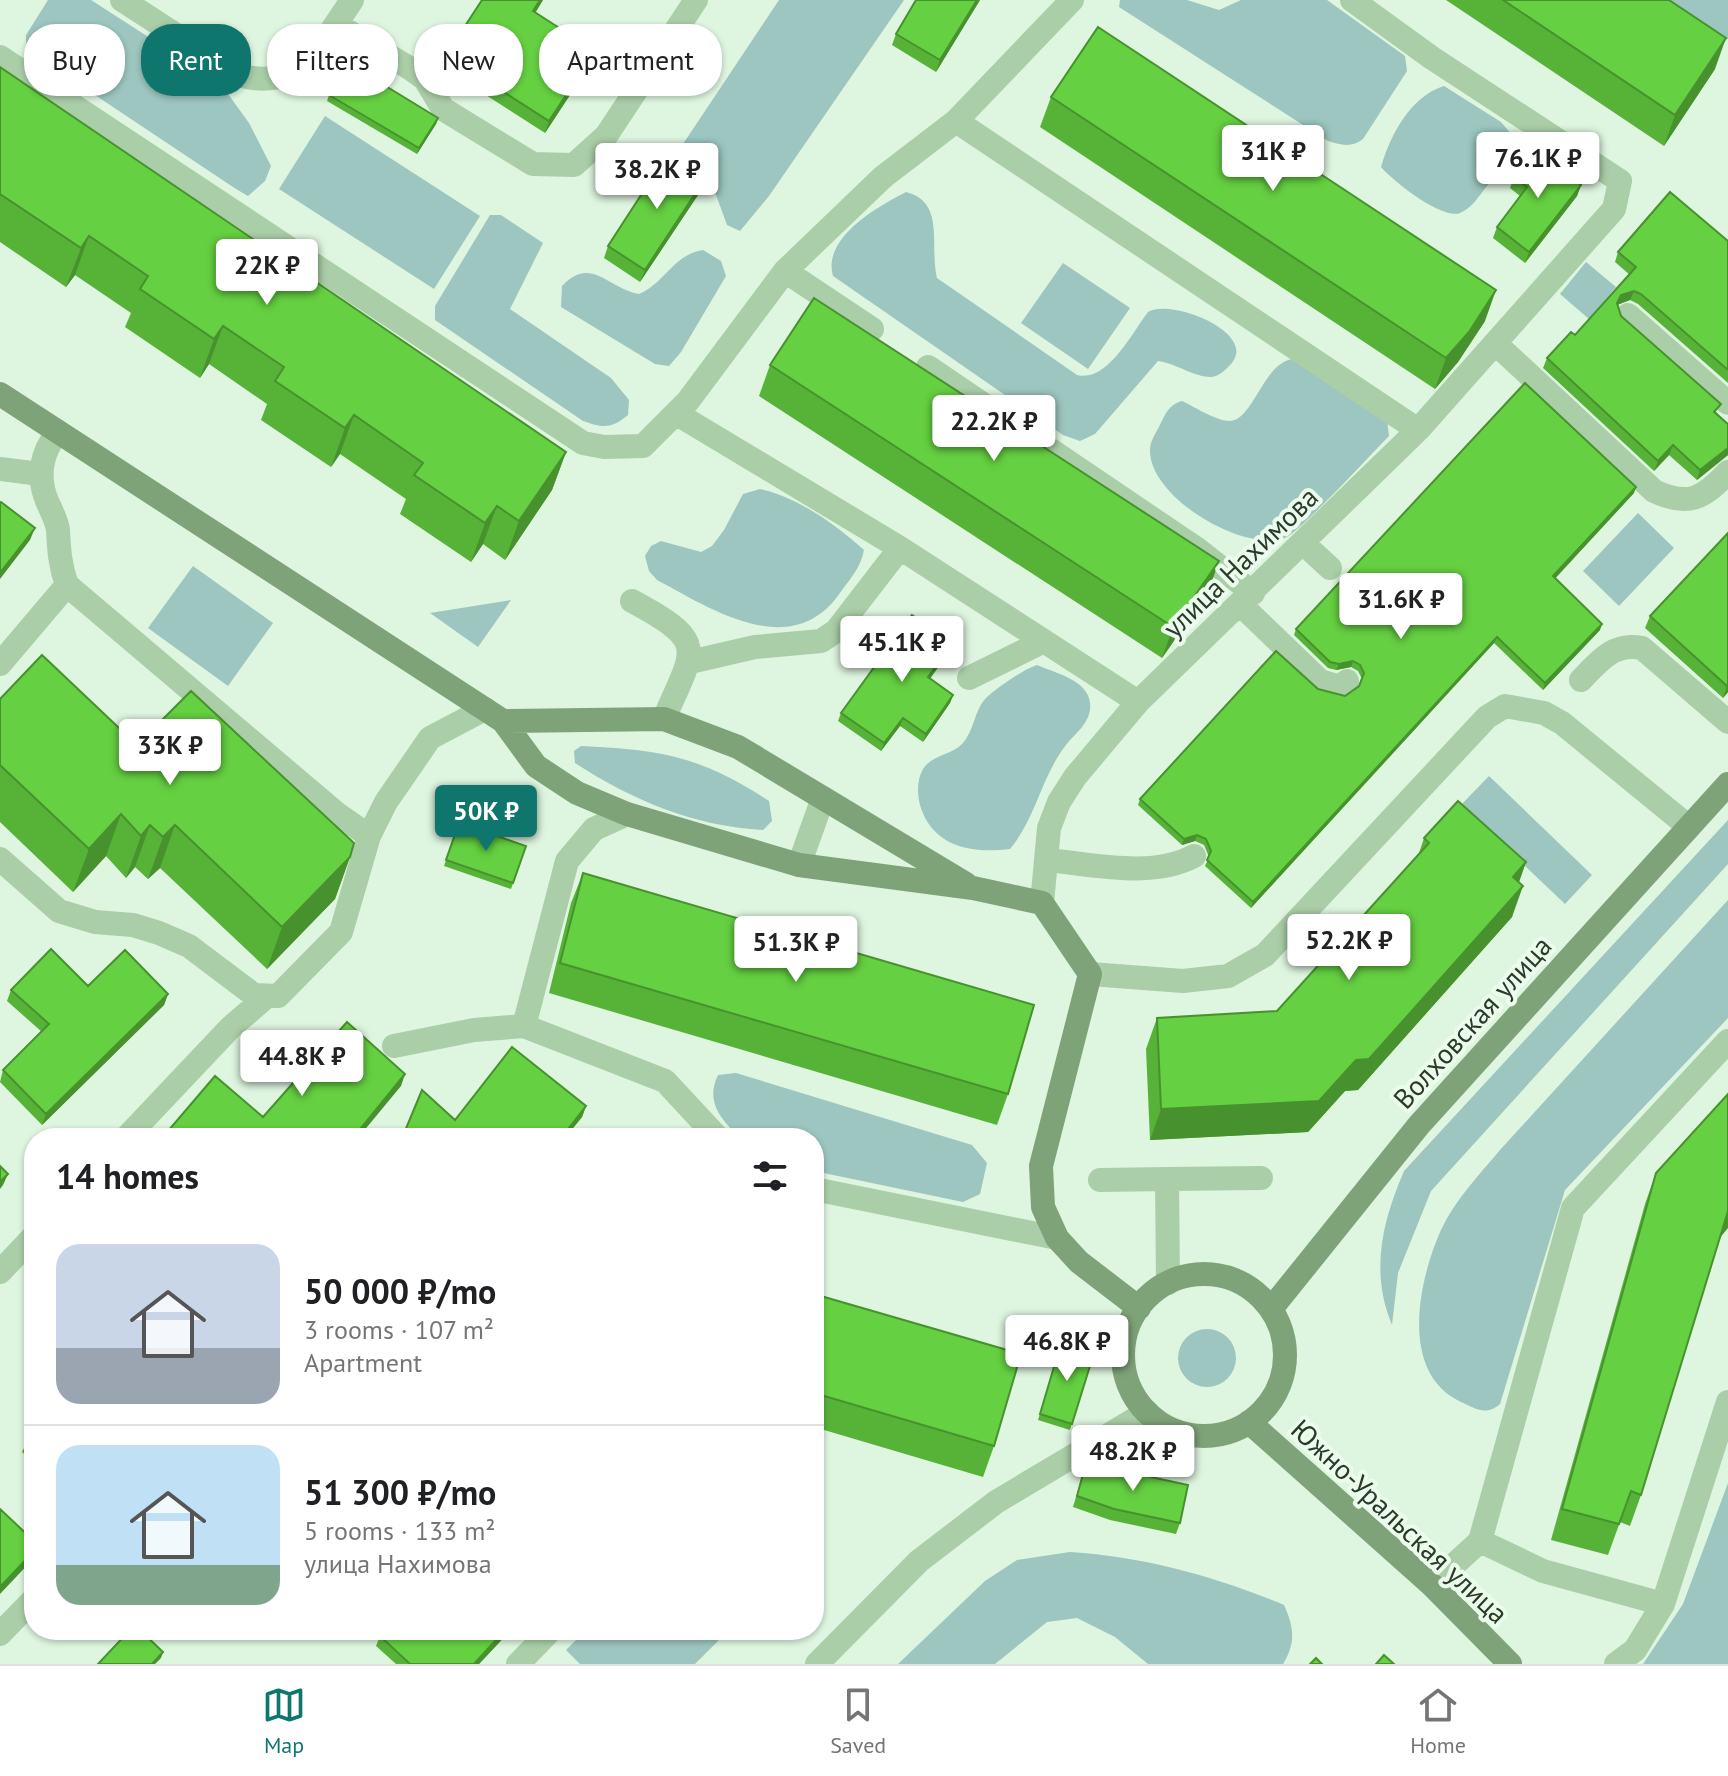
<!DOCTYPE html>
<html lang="en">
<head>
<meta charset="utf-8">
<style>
  :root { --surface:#fff; --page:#f6f6f6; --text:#202124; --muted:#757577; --line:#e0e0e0; --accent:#0f766e }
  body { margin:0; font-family:"PT Sans",sans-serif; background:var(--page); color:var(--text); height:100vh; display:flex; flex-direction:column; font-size:30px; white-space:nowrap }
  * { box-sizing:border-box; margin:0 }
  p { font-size:26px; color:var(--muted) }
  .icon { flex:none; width:44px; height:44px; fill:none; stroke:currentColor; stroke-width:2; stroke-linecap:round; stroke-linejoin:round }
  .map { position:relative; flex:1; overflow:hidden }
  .panel { position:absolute; left:24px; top:1128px; width:800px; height:512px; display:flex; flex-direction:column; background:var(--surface); border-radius:32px; box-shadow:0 2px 6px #0004 }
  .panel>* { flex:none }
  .top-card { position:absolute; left:24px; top:24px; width:800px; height:72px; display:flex; gap:16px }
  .price { position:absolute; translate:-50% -68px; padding:0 18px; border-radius:8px; background:#fff; color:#222; font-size:26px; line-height:52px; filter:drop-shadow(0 2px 4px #0008) }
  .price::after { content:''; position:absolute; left:50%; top:48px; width:24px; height:18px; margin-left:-12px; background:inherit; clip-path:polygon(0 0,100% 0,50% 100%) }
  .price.selected { background:var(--accent); color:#fff }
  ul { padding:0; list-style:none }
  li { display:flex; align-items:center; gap:24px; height:200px; padding:0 32px }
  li+li { border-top:2px solid var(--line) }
  li span { display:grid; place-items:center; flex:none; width:224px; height:160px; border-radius:24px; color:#555 }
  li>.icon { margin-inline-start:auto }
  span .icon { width:96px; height:96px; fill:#fffc; stroke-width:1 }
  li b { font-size:34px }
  h2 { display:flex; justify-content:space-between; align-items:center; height:96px; padding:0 32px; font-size:34px }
  .pill { padding:0 28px; border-radius:32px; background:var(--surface); box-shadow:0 2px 6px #0004; font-size:28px; line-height:72px }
  .pill.selected { background:var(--accent); color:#fff }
  .tabs { display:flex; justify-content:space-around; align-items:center; height:112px; border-top:2px solid var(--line); background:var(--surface); font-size:22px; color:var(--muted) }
  .tabs a { display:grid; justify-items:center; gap:4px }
  .tabs .selected { color:var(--accent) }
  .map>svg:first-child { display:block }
  .green { fill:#9cc6bf }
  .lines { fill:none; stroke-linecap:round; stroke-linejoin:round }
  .lane { stroke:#aacea8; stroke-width:24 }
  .secondary { stroke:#7fa379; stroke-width:24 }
  .wall { fill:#57b338 }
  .shaded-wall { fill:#47922e }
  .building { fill:#65d041; stroke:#47922e; stroke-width:2 }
  .labels { text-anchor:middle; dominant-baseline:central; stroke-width:8; stroke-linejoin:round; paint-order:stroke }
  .street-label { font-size:28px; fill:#2c3b29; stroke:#ebfcec }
</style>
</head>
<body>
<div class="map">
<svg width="1728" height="1664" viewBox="0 0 1728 1664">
  <rect width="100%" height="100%" fill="#def5df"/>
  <path class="green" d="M48,0H91L209,76L223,87L249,123L271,166L265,181L248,196L236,189L32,53L26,46V35Z
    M779,0H904L769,196L740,231L727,225L715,192L683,155V144Z
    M1120,0H1187L1219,10L1241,0H1327L1405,56L1407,71L1363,139C1352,148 1341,145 1328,141L1119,7Z
    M1641,0H1728V39L1711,41Z
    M1444,86L1501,122L1513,136C1509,157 1500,170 1487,186C1479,196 1472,208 1460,213C1442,220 1393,181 1381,167C1390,135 1411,96 1444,86Z
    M325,116L480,216L434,289L279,189Z
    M906,192C946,202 929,246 937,278L1077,375C1107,383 1132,333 1148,312C1171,298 1259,333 1231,364C1225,370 1220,376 1211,377C1194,377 1175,363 1158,361L1095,434L1080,441L1063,435L833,276C822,238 877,207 906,192Z
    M490,215H501L543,243L510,309L611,378L629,400L628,415C611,429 603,428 583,421L435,320V306Z
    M703,250L721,261L726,276L681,352L669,366L655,364L561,307L562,286C591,255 607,288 639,294C664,284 674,254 703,250Z
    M1586,262L1616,287L1589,319L1560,294Z
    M1063,263L1130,308L1088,369L1021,323Z
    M1292,359L1387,420L1389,436C1373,452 1299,533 1285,538C1243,553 1149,497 1150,450C1150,442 1155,434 1159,427C1165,415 1168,405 1182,401C1195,407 1216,421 1230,421C1253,420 1263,364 1292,359Z
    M760,489C798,497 836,525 864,550C861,567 850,579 840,593C792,662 713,610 657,580L649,571L645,556L651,546L661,541L701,552L712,546L724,530L743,494Z
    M1638,513L1674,548L1619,606L1583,571Z
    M193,566L273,623L228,686L148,628Z
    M511,600L478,647L430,613Z
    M1037,665C1055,673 1088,680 1090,703C1092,722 1076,732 1066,745C1041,777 1036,818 1010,849C970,854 932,846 920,805C917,793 917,779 923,769C933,754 951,756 963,743C974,730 975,710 985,699C995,689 1024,669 1037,665Z
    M581,746C662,750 700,756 769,801L772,821L763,830C693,826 634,801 575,763L574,751Z
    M1489,776L1592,875L1565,904L1461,805Z
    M1728,820V864L1431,1191L1398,1273L1392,1325C1370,1272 1382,1222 1404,1171Z
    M1728,900V1018L1565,1190L1500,1404C1486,1416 1476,1409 1461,1402C1398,1373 1419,1279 1441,1230C1455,1200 1479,1175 1500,1150Z
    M736,1073L972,1145L987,1163L980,1194L963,1202L814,1171V1138H740C721,1119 705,1102 718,1075Z
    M1178 1358a29 29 0 1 1 58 0a29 29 0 1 1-58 0Z
    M1728,1483V1664H1643L1683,1604Z
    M1070,1552C1145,1557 1214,1576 1284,1605C1294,1627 1296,1643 1283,1664H1148L1115,1637L1077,1618L1047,1622L995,1664H898L985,1581L1017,1560Z
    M586,1630H729L695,1664H580L566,1650Z"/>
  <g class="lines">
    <path class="lane" d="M122,0L238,75C288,89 310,63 336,24
      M352,0L336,24L411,69L425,79L443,109L533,164L574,165L606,136L696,0
      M0,57L583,443L604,447L643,446L688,401L785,271L883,177L956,121L1072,0
      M956,121L1418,430
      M785,271L872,329
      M1628,315L1728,403
      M1495,343L1654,491C1688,507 1703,499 1728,472
      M928,367L1197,549L1253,593
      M677,414L900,548L1138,702
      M58,432C41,452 37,477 47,501C51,510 57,521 58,530C59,550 60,566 67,585L336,813L369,836
      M0,469L40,474
      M1304,544L1330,568
      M632,601C710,643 694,648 664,719
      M1240,604L1320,681L1340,687L1347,681
      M690,662L755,647L821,641L836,631L900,548
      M0,664L67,585
      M969,678L1044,641
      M1581,680C1599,661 1614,642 1642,648L1728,722
      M627,814L594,829L567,861L524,1026L665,1081L718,1138
      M0,859L59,911L95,922L133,925L159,933L189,946L254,995L278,996L341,932L369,836L386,802L430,738L485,709
      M1046,860C1093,864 1151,879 1194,856
      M799,865L823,798
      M1042,903L1049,828L1059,802L1075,777L1138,702L1418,430L1614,209L1620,181L1432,58L1352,0
      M1090,974L1183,981L1228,976L1265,955L1487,717L1505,706L1544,713L1562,723L1689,827
      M394,1046L474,1030L524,1026
      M126,1138L230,1028L266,997
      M1100,1180L1167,1179
      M814,1189L1057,1238
      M0,1272L34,1236
      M1168,1283L1167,1179L1261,1178
      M1480,1541L1543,1571L1663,1604
      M1432,1585L1480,1541L1573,1208L1728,1041
      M0,1634L34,1599
      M518,1664L551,1630
      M817,1664L919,1561L996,1502L1147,1412
      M1616,1664L1635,1650L1663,1604L1728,1402"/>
    <path class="secondary" d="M0,394L503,721L536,766L577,793L627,814L799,865L973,888L1042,903L1090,974L1041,1166L1043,1207L1057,1238L1079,1262L1139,1308
      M503,721L664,719L738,747L966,884
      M1123 1355a81 81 0 1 1 162 0a81 81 0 1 1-162 0Z
      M1271,1309L1419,1125L1728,784
      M1249,1422L1432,1585L1510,1664"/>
  </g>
  <path class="wall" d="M543,0L535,13L591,63L545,133L442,67L446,55Z
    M916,0H980L936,72L892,45L896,34Z
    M1446,0H1669L1715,69L1664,146Z
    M0,67L566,452L552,490L505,560L483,544L471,562L400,514L406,499L340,454L331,467L261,420L267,404L209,364L200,378L125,327L131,313L75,275L66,287L0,242Z
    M329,95L438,118L436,124L417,154L327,101Z
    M1051,97L1485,321L1458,362L1435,389L1040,127Z
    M706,177L702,189L640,282L604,258L608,246Z
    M1514,177L1581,185L1577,196L1525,263L1493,238L1497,227L1520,196L1510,188Z
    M1728,241V383L1638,304L1630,300L1617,305L1621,316L1728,424V455L1697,480L1669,455L1654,471L1543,368L1547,358L1575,335L1630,275L1615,262L1618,252Z
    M770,365L1219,561L1208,592L1162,658L759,396Z
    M1634,493L1555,578L1600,630L1543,690L1494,643L1251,908L1205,866L1209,857L1204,845L1195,841L1182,845L1138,805L1140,799L1318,689L1345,696L1359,686L1362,679L1358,671L1351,667L1336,670L1328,668L1294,635L1296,629Z
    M1728,533V692L1723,698L1645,628L1650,616Z
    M952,644L949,652L930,679L953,695L950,703L923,742L900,726L881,751L838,721L841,713Z
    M0,699L137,745L350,857L335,899L267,969L160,868L148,879L135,867L126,878L106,856L73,892L0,822Z
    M459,823L526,846L511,889L444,866Z
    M1424,838L1526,862L1519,882L1512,917L1358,1090L1345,1091L1308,1132L1150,1140L1146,1049L1157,1018L1277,1011L1418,856Z
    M583,873L1008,1094L997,1125L549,993L571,903Z
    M88,986L168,994L164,1005L42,1125L0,1082L3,1070L42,1032L7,1001L11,990Z
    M586,1106L582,1117L565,1138H402Z
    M1656,1173L1720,1237L1641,1495L1630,1526L1620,1522L1608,1555L1551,1540L1645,1204Z
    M814,1294L994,1446L983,1477L814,1427Z
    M1061,1343L1094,1353L1070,1430L1038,1420Z
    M34,1372V1398L24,1388L27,1380Z
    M34,1435V1462L22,1452L26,1444Z
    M1086,1463L1180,1523L1176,1534L1110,1520L1073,1507Z
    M153,1630H170L162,1639Z
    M385,1630H511L479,1664H396L376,1646L380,1636Z"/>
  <path class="shaded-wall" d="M540,0H543L529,23L533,11Z
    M977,0H980L936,72L940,60Z
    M1726,38L1715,69L1664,146L1675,115Z
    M595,51L591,63L545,133L549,121Z
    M438,118L436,124L417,154L419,148Z
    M706,177L702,189L640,282L645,270Z
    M1581,185L1577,196L1525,263L1529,252Z
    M89,236L75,275L66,287L81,248Z
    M1496,290L1485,321L1458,362L1435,389L1446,358Z
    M1634,291L1630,300L1617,305L1613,313L1621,295Z
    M223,326L209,364L200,378L214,339Z
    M354,415L340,454L331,467L345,428Z
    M1673,445L1669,455L1654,471L1658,461Z
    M1728,448V455L1697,480L1700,470Z
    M566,452L552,490L505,560L519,521Z
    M1636,487L1634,493L1551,583L1553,576Z
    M497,506L483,544L471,562L485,523Z
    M35,528L30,540L0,579V573Z
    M1219,561L1208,592L1162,658L1173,627Z
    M1602,624L1600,630L1543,690L1545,683Z
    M1497,637L1494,643L1251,908L1253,902Z
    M952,644L949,652L925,685L928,677Z
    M1353,661L1351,667L1336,670L1339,664Z
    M1728,685V692L1723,698L1727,686Z
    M953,695L950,703L923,742L926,734Z
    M903,718L900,726L881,751L884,743Z
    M121,814L106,856L73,892L89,849Z
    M150,825L135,867L126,878L141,836Z
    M175,825L160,868L148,879L163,837Z
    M1197,835L1195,841L1182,845L1184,839Z
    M350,857L335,899L267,969L282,927Z
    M1526,862L1515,893L1513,877Z
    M1523,886L1512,917L1358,1090L1345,1091L1308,1132L1150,1140L1161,1109L1356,1060Z
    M168,994L164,1005L42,1125L46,1114Z
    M405,1074L401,1086L358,1138H353Z
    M586,1106L582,1117L565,1138H561Z
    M8,1174L3,1185L0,1189V1182Z
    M1728,1211V1228L1718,1240Z
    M34,1551V1558L0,1594V1587Z
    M165,1630H170L162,1639Z
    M505,1630H511L479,1664H474Z
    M163,1652L161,1658L155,1664H152Z"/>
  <path class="building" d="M482,0H540L533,11L595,51L549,121L446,55Z
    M916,0H977L940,60L896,34Z
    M1503,0H1669L1726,38L1675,115Z
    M1098,27L1496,290L1469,332L1446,358L1051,97Z
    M348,63L438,118L419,148L329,95Z
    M0,67L566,452L519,521L497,506L485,523L414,475L423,463L354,415L345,428L275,381L284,367L223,326L214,339L140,289L148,276L89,236L81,248L0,194Z
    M1535,149L1581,185L1529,252L1497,227L1527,187L1514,177Z
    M669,152L706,177L645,270L608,246Z
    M1670,192L1728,241V370L1641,294L1634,291L1621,295L1617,303L1621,316L1721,404L1714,412L1728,424V448L1700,470L1673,445L1658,461L1547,358L1571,332L1575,335L1636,267L1618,252Z
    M814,298L1219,561L1173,627L770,365Z
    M1525,383L1636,487L1553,576L1602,624L1545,683L1497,637L1253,902L1207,860L1211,851L1206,839L1197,835L1184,839L1140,799L1276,651L1318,689L1345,696L1359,686L1364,673L1360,665L1353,661L1339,664L1330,662L1296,629Z
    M1,502L35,528L0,573V503Z
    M1728,533V685L1727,686L1650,616Z
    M912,615L952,644L928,677L953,695L926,734L903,718L884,743L841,713Z
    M42,655L137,745L191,691L354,843L350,857L282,927L175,825L163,837L150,825L141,836L121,814L89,849L0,765V699Z
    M1458,801L1526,862L1513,877L1523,886L1369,1059L1356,1060L1319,1101L1161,1109L1157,1018L1277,1011L1429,843L1424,838Z
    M459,823L526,846L513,883L446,860Z
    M583,873L1034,1005L1008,1094L560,963Z
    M51,949L88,986L125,950L168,994L46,1114L3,1070L49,1024L11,990Z
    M347,1022L405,1074L353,1138H162L215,1076L263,1117Z
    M512,1047L586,1106L561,1138H540L530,1130L523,1138H402L422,1090L455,1120Z
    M1728,1094V1211L1641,1495L1631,1491L1619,1524L1562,1509L1656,1173Z
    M0,1166L8,1174L0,1182Z
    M814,1294L1021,1354L994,1446L814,1393Z
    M1061,1343L1094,1353L1072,1424L1040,1414Z
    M34,1372V1387L27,1380Z
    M34,1435V1451L26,1444Z
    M1086,1463L1188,1485L1180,1523L1114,1509L1077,1496Z
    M0,1509L34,1541V1551L0,1587Z
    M130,1630H140L163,1652L152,1664H98Z
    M385,1630H505L474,1664H410L380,1636Z
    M1384,1655L1394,1664H1376Z
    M1316,1658L1322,1664H1310Z"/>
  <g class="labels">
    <g class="street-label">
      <text transform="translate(1240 562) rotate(-44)">улица Нахимова</text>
      <text transform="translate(1472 1022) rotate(-48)">Волховская улица</text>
      <text transform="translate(1400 1521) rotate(43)">Южно-Уральская улица</text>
    </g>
  </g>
</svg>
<b class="price" style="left:1273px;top:193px">31K ₽</b>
<b class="price" style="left:1538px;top:200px">76.1K ₽</b>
<b class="price" style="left:657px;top:211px">38.2K ₽</b>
<b class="price" style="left:267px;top:307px">22K ₽</b>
<b class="price" style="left:994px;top:463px">22.2K ₽</b>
<b class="price" style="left:1401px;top:641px">31.6K ₽</b>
<b class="price" style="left:902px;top:684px">45.1K ₽</b>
<b class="price" style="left:170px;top:787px">33K ₽</b>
<b class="price selected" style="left:486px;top:853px">50K ₽</b>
<b class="price" style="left:1349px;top:982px">52.2K ₽</b>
<b class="price" style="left:796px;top:984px">51.3K ₽</b>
<b class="price" style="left:302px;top:1098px">44.8K ₽</b>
<b class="price" style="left:1067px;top:1383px">46.8K ₽</b>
<b class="price" style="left:1133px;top:1493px">48.2K ₽</b>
<div class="top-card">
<a class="pill">Buy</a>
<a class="pill selected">Rent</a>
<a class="pill">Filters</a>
<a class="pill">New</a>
<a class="pill">Apartment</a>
</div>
<section class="panel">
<h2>14 homes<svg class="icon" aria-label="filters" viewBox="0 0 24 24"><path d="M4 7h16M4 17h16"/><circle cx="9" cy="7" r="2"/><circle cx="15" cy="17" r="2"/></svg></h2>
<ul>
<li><span style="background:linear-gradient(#c9d6e8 65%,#9aa5b1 0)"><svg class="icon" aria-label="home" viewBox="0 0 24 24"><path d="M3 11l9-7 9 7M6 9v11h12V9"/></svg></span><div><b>50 000 ₽/mo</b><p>3 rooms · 107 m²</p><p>Apartment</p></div></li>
<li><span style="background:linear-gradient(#bfe0f5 75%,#7fa58c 0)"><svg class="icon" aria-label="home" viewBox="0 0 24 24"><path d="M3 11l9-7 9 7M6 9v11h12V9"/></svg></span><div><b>51 300 ₽/mo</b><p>5 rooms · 133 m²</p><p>улица Нахимова</p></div></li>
</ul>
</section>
</div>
<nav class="tabs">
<a class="selected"><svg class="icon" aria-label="map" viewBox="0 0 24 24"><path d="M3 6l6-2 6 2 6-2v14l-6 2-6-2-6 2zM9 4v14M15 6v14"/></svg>Map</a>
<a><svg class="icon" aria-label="saved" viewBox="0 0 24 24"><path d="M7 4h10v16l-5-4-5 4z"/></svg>Saved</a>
<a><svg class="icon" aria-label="home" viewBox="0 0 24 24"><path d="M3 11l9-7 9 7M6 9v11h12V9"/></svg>Home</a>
</nav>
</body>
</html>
